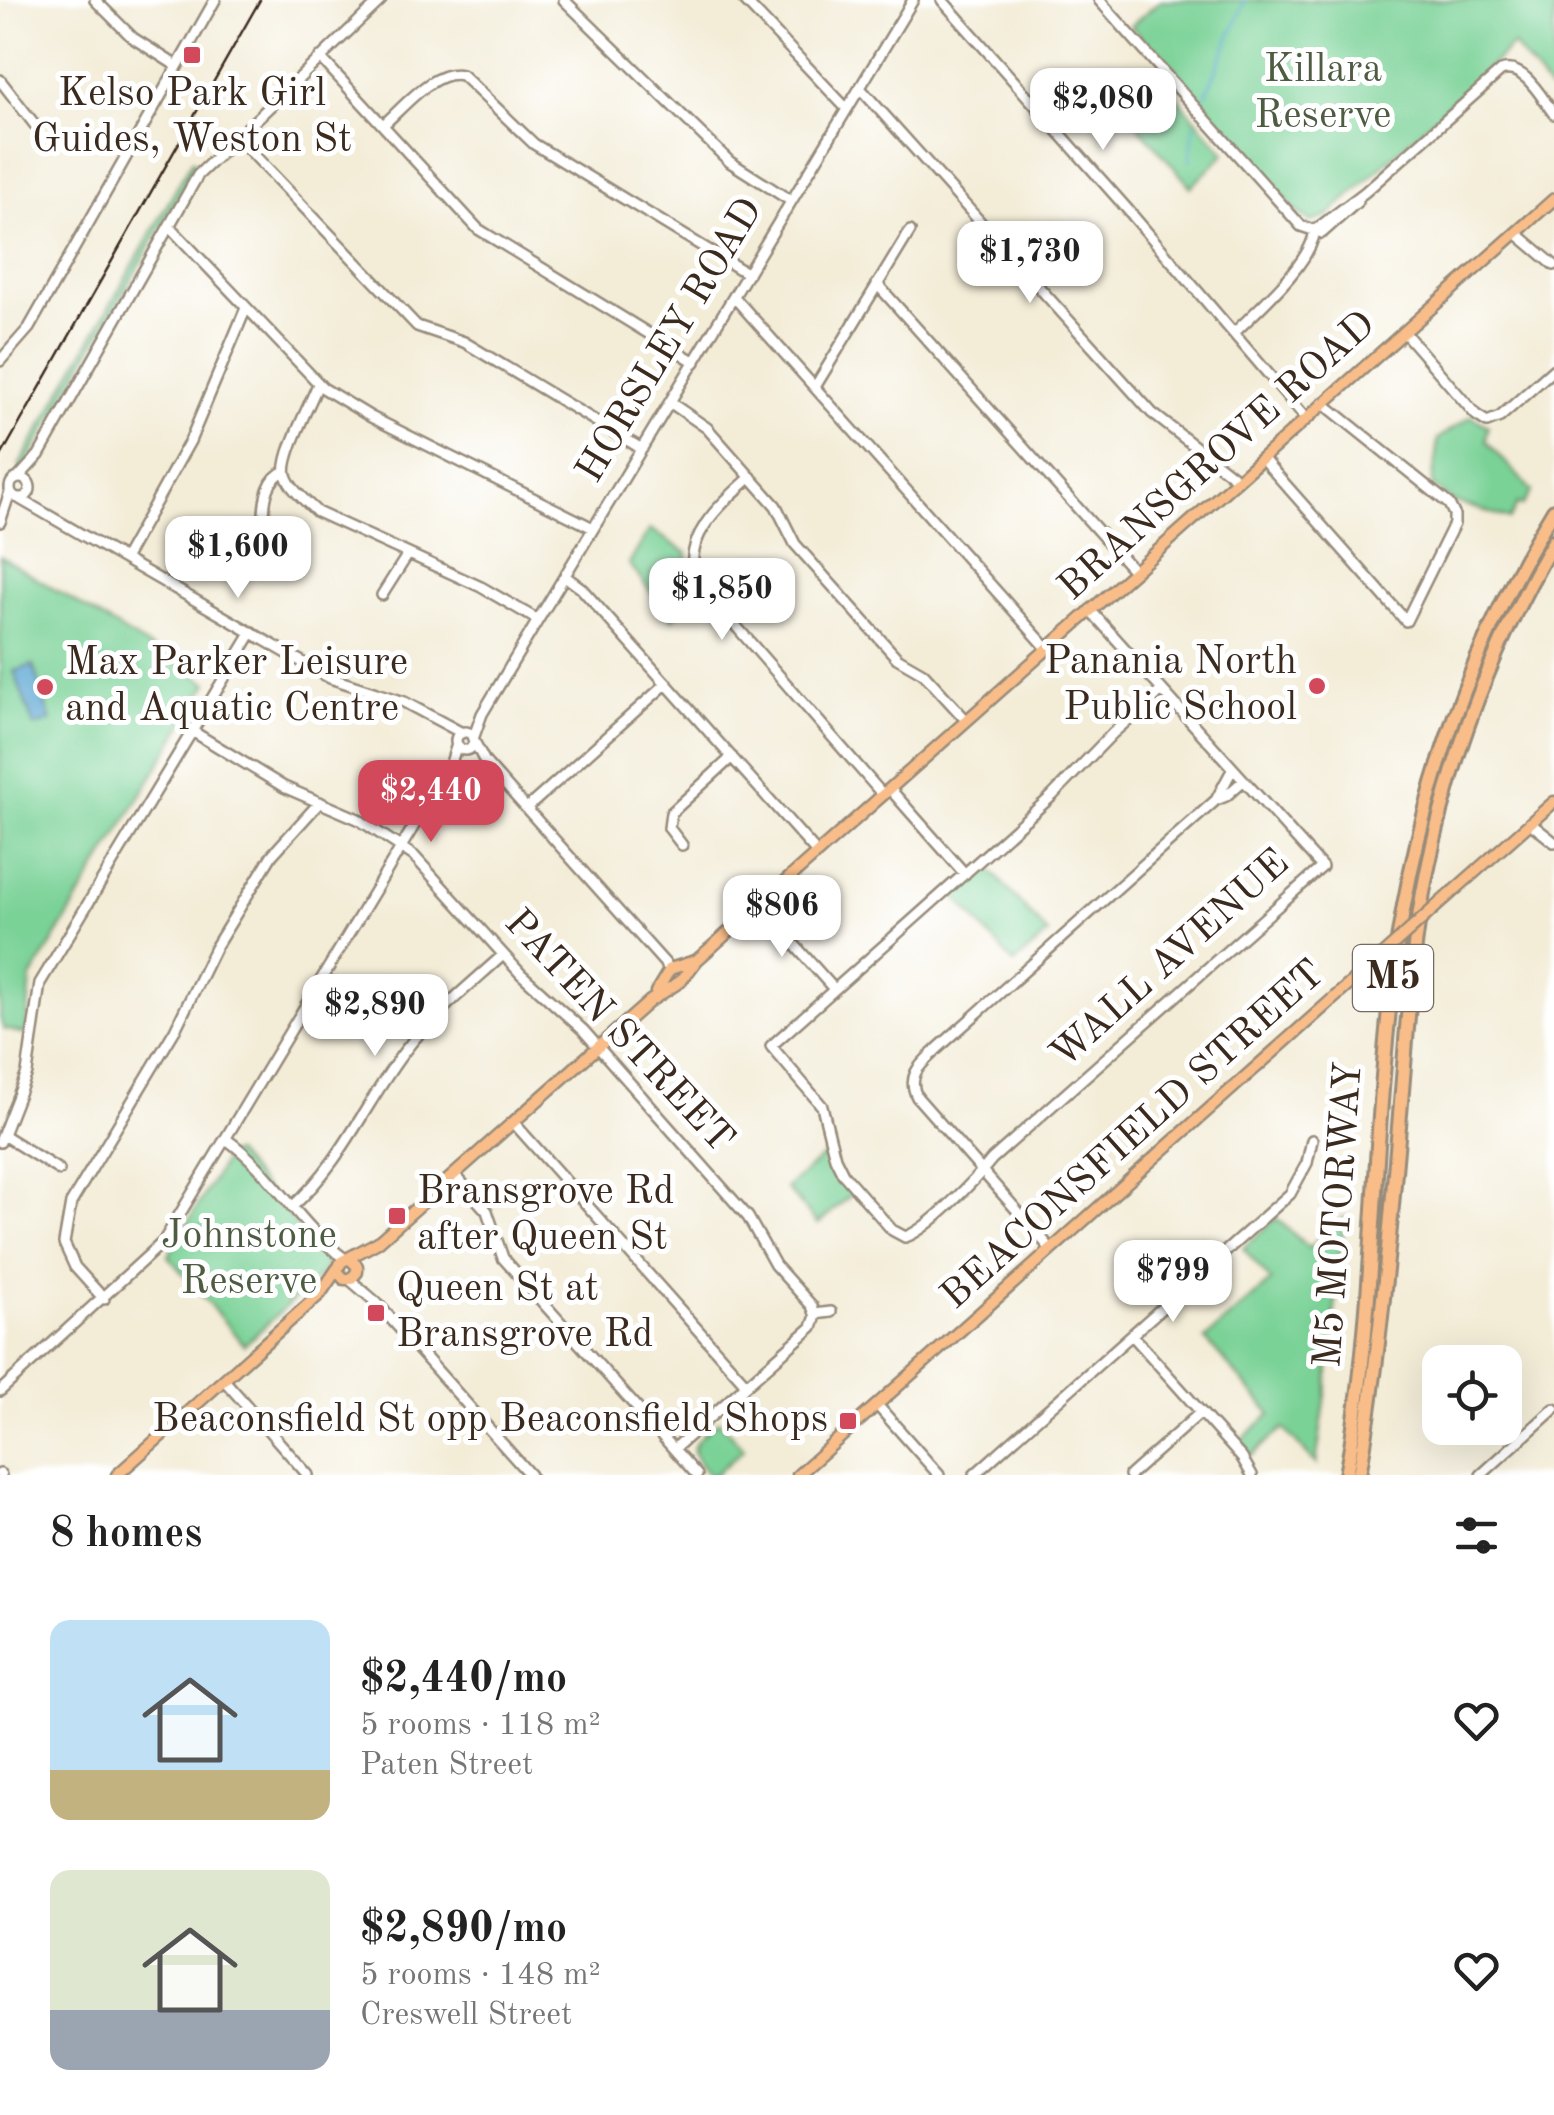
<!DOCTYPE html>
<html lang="en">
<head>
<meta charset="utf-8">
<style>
  :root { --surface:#fff; --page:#f6f6f6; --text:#222; --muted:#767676; --accent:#d1495b }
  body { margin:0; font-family:"Old Standard TT",serif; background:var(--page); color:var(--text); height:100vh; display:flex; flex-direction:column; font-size:38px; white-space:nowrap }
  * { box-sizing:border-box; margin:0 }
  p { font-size:32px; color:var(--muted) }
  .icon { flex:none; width:55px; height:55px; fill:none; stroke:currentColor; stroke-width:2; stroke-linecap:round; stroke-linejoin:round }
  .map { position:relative; height:1475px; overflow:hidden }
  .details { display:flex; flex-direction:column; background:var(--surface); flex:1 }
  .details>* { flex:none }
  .tools { position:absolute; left:1422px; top:1345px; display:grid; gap:20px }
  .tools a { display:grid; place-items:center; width:100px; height:100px; border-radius:20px; background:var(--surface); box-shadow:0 10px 40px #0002; font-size:50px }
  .price { position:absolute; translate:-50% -85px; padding:0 22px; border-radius:20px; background:#fff; color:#222; font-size:32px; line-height:65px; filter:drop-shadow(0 2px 5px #0008) }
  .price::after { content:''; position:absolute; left:50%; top:60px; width:30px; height:22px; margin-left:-15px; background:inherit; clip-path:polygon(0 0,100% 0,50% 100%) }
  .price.current { background:var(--accent); color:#fff }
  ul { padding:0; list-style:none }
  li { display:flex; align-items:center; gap:30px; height:250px; padding:0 50px }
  li span { display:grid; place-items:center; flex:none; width:280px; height:200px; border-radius:20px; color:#555 }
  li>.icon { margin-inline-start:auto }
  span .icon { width:120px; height:120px; fill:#fffc; stroke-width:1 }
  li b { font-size:42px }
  h2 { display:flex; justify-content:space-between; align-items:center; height:120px; padding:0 50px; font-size:42px }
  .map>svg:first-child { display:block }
  .green { fill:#7ad297; stroke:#5a7e5a; stroke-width:2.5 }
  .water { fill:#59a5d2; stroke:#4a6878; stroke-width:2.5 }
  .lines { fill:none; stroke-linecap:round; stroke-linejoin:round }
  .stream { stroke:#59a5d2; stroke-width:2.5 }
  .minor-casing { stroke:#978b7a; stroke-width:14 }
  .major-casing { stroke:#978b7a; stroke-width:15 }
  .highway-casing { stroke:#978b7a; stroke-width:18 }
  .minor { stroke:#fff; stroke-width:9 }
  .major { stroke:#f8bd89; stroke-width:10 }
  .highway { stroke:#f8bd89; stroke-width:12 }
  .rail { stroke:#3b2a1e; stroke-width:2.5 }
  .major-bridge-casing { stroke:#978b7a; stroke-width:15; stroke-linecap:butt }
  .major-bridge { stroke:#f8bd89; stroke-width:10 }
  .poi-dot { fill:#d1495b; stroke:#fff; stroke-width:4 }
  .labels { text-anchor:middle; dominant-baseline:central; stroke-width:10; stroke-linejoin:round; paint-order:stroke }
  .shield { fill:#fff; stroke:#766a62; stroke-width:2.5 }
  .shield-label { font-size:38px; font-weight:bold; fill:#3b2a1e }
  .park-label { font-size:40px; fill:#4e5c42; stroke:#fff }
  .poi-label { font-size:40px; fill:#3b2a1e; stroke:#fff; text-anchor:start }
  .street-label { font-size:40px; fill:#3b2a1e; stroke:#fff }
</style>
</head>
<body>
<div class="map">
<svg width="1554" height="1475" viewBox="0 0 1554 1475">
  <rect width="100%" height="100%" fill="#fff"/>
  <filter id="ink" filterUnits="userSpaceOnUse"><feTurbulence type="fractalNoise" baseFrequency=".01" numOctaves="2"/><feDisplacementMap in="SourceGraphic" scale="20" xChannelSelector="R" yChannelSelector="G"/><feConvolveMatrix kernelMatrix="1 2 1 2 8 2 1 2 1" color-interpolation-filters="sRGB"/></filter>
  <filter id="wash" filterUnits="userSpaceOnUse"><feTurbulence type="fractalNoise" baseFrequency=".0048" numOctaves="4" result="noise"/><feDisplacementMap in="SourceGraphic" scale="40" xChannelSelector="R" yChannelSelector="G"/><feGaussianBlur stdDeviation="2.25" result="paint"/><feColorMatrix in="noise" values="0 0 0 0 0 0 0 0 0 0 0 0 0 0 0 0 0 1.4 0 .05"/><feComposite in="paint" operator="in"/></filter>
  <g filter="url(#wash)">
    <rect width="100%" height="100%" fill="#f3ecd7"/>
    <path class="green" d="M1161,0H1554V96L1513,45L1327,217L1311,222L1296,211L1131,26Z
      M1150,67L1225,153L1191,187L1114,98Z
      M192,161L197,164L24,468L19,466Z
      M1471,416L1488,426L1486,441L1532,491L1522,506L1518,503L1510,519L1452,501L1432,485L1438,439Z
      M650,529L687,553L689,575L699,595L672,619L629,564Z
      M0,556L208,683L31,978L26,1034L3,1029L0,1017Z
      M987,866L1048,934L1014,964L954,895Z
      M828,1152L836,1170L853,1193L818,1224L786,1188Z
      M234,1153L327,1260L325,1271L244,1345L168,1256L228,1154Z
      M1344,1217L1328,1380L1316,1464L1283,1428L1251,1456L1239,1442L1271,1414L1205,1339L1271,1281L1243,1248L1276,1218L1309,1248Z
      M719,1421L744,1449L714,1475H709C683,1446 693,1444 719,1421Z"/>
    <path class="water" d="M33,665L51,721L34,727L14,671Z"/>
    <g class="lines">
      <path class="stream" d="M1206,95L1245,0
        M1190,161L1194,124"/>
    </g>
  </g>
  <g filter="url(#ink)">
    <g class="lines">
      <g class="minor-casing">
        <path id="minor" d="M95,0L133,38L177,66
          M564,0L730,162L791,201
          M744,0L847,109
          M942,0L1128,210L1306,418
          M1099,0L1301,226L1322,233L1357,202
          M320,57L478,229L695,362
          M0,80L35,125
          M860,88L1152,413L1238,480
          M383,125C403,108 434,68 462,75L534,144L748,274
          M237,137L417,326L464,342L642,449
          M169,226L323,388L371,417L593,528
          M1516,233L1554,265
          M877,284L1134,571
          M734,297L1047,648
          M1404,332L1476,415L1487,422L1500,417L1554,369
          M1234,333C1258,309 1311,264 1315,230L1365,192L1501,71C1524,63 1541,97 1554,114
          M0,361L29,328L215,0
          M318,384C311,403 281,457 286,475C290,489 307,502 317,512L481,587L538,620
          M815,387L910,231
          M671,403L707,428L776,506L795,544L897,658L923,673L966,720
          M1262,458L1406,621L1454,524V514L1449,504L1323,403
          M751,477C722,503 682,536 695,579L883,795
          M10 488a10 10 0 1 1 20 0a10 10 0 1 1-20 0Z
          M18,478L39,455L198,175L381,0
          M20,499L330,678L404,702L462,733
          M264,513C265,497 268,478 285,471
          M0,522L10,492
          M124,559L190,441L246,308
          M566,577L581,588L817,853
          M382,595L408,554
          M192,731L284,787L358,819L414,856L521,974L583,1030L748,1217L775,1265L812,1306L816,1316L812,1327L674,1449
          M456 741a9 9 0 1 1 18 0a9 9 0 1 1-18 0Z
          M473,739L482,714L538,620L913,0
          M474,741L485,762L670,969
          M890,789L965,874
          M1216,800L1232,770
          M527,808L667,683
          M1530,823L1554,842
          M682,845L669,828L671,813L732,757
          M759,905L834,989
          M514,1123L746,1384
          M3,1135L59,1170
          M226,1139C272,1171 299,1226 345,1259
          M0,1142L27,1073L40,983L252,632
          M455,1175L487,1211L503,1258L697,1475
          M292,1207C343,1161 364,1105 404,1052C432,1015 469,986 503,955
          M905,1237C928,1230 976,1179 992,1159L1322,867L1090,610
          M905,1237L892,1230L843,1174L835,1158L822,1106L771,1046L1052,796L1113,733L1162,690
          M1051,1249L917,1097C906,1075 921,1064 937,1049L1216,800L1226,796L1243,781
          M349,1279L377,1303L530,1475
          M104,1299L75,1267L64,1243L71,1203L175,1030L215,948L272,855L320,802
          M815,1314L831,1312
          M1132,1335L1242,1458L1252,1475
          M224,1380L308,1475
          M0,1391L163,1242L450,766L457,744
          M877,1405L939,1475
          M0,1474L1,1475
          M974,1475L1290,1194L1307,1163L1312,1140
          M1130,1475L1201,1412
          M1481,1475L1554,1409"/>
      </g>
      <g class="major-casing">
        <path id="major" d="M1450,894L1554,802
          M656,992L670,969L695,961
          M350,1259L357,1266V1272L351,1279H344L337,1271L341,1262L378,1242L650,1001L681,981L697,960L1554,199
          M117,1475L320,1294L337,1269
          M798,1475L1371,965"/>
      </g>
      <g class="highway-casing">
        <path id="highway" d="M1346,1475C1375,1318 1372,1159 1390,1001C1409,827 1462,658 1554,510
          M1359,1475C1381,1348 1391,1219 1402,1091C1408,1018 1412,944 1427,872C1451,755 1493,644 1554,541"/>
      </g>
      <use href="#minor" class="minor"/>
      <use href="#major" class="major"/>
      <use href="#highway" class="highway"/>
      <path class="rail" d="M0,458L260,0"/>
      <g class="major-bridge-casing">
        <path id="major-bridge" d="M1371,965L1450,894"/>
      </g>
      <use href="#major-bridge" class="major-bridge"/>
    </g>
  </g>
  <g class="poi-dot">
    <rect x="182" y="45" width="20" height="20" rx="5"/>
    <circle cx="1317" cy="686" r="10"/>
    <circle cx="45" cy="687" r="10"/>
    <rect x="387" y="1206" width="20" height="20" rx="5"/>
    <rect x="366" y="1303" width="20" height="20" rx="5"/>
    <rect x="838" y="1411" width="20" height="20" rx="5"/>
  </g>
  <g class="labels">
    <rect class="shield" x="1353" y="945" width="80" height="66" rx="8"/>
    <g class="shield-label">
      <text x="1393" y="978">M5</text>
    </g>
    <g class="park-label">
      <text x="1323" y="71">Killara<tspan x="1323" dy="46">Reserve</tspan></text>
      <text x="249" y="1237">Johnstone<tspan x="249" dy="46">Reserve</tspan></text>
    </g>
    <g class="poi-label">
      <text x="192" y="95" text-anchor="middle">Kelso Park Girl<tspan x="192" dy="46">Guides, Weston St</tspan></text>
      <text x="1297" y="663" text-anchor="end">Panania North<tspan x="1297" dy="46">Public School</tspan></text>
      <text x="65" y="664">Max Parker Leisure<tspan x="65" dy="46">and Aquatic Centre</tspan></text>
      <text x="417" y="1193">Bransgrove Rd<tspan x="417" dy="46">after Queen St</tspan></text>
      <text x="396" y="1290">Queen St at<tspan x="396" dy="46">Bransgrove Rd</tspan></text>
      <text x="828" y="1421" text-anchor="end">Beaconsfield St opp Beaconsfield Shops</text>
    </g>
    <g class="street-label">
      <text transform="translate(671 341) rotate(-59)">HORSLEY ROAD</text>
      <text transform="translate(1218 457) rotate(-42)">BRANSGROVE ROAD</text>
      <text transform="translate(1171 960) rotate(-42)">WALL AVENUE</text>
      <text transform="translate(618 1032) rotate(47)">PATEN STREET</text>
      <text transform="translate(1134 1136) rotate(-42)">BEACONSFIELD STREET</text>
      <text transform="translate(1340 1215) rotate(-86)">M5 MOTORWAY</text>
    </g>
  </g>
</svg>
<div class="tools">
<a><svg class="icon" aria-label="locate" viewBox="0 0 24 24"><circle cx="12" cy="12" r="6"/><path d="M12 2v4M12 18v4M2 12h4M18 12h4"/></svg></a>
</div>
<b class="price" style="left:1103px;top:153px">$2,080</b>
<b class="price" style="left:1030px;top:306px">$1,730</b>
<b class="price" style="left:238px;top:601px">$1,600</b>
<b class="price" style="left:722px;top:643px">$1,850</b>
<b class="price current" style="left:431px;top:845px">$2,440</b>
<b class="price" style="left:782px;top:960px">$806</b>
<b class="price" style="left:375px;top:1059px">$2,890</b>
<b class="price" style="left:1173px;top:1325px">$799</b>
</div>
<section class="details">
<h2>8 homes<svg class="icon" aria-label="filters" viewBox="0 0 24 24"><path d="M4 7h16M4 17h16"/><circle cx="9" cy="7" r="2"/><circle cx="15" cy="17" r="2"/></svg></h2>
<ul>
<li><span style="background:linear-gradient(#bfe0f5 75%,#c2b280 0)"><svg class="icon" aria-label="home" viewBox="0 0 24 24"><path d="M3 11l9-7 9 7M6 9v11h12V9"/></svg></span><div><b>$2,440/mo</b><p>5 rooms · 118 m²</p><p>Paten Street</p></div><svg class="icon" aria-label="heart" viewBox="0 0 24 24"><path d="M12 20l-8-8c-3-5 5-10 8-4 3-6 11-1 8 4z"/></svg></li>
<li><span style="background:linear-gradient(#dfe7d0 70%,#9aa5b1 0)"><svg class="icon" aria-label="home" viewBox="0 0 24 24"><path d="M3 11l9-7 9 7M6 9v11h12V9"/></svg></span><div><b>$2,890/mo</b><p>5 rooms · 148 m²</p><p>Creswell Street</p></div><svg class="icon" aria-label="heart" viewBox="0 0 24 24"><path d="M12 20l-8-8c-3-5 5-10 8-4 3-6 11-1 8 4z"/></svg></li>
</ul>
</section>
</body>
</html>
